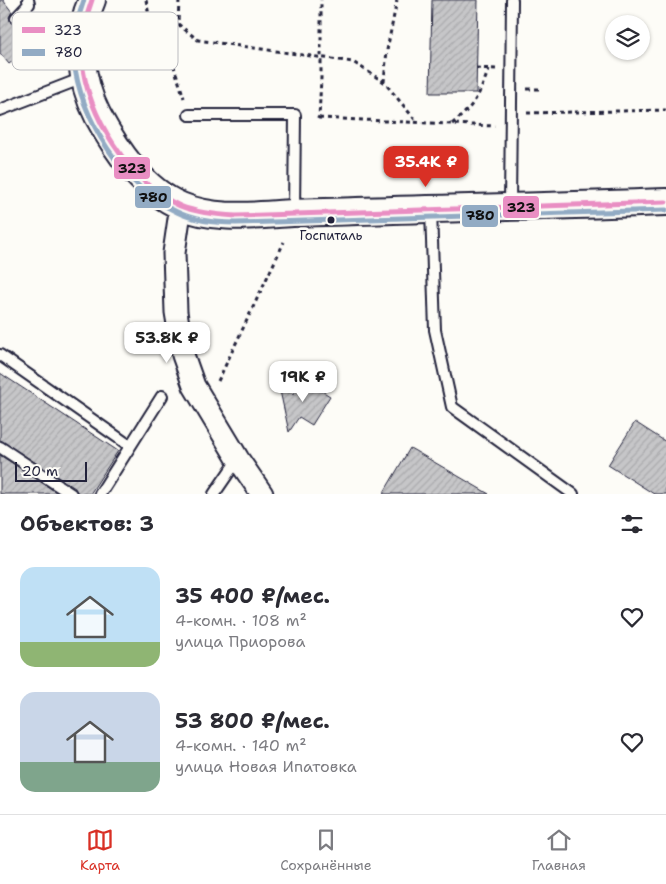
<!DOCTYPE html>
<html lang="ru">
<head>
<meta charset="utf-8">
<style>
  :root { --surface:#fff; --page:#f2f2f3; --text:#2b2b33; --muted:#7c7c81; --line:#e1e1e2; --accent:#d93025 }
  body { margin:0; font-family:"Shantell Sans",sans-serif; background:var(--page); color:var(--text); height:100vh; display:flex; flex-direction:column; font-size:19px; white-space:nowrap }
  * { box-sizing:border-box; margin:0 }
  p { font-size:16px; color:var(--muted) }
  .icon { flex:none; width:28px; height:28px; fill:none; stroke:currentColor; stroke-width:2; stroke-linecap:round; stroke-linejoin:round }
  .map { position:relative; height:494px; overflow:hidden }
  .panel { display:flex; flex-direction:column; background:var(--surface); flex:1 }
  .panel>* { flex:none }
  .buttons { position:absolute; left:605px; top:15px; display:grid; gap:10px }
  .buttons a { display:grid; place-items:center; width:45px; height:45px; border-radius:50%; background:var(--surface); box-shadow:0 1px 4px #0004; font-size:25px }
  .scale { position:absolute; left:15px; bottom:12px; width:72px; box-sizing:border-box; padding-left:5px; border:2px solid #22223b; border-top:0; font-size:14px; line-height:18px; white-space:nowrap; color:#22223b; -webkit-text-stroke:4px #fdfcf7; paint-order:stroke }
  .price { position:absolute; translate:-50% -42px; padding:0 11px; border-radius:10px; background:#fff; color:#222; font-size:16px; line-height:32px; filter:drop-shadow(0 1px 2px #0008) }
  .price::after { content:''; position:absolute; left:50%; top:30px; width:15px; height:11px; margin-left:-8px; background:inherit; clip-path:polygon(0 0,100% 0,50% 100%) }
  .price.selected { background:var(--accent); color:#fff }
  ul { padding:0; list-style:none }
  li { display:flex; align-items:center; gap:15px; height:125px; padding:0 20px }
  li span { display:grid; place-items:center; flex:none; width:140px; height:100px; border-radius:15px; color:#555 }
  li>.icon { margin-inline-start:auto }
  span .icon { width:60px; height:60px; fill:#fffc; stroke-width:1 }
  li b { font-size:21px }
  h2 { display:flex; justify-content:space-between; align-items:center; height:60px; padding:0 20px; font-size:21px }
  .tab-bar { display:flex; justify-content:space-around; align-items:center; height:70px; border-top:1px solid var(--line); background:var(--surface); font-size:14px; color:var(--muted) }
  .tab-bar a { display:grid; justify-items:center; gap:2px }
  .tab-bar .selected { color:var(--accent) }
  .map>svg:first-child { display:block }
  .building { fill:url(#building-hatch); stroke:#22223b }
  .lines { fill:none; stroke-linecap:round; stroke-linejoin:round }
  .service-casing { stroke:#22223b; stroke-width:14 }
  .minor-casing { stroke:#22223b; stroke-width:25 }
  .tertiary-casing { stroke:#22223b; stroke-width:30 }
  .path { stroke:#22223b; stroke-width:3; stroke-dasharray:4 4; stroke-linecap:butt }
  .service { stroke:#fdfcf7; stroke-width:10 }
  .minor { stroke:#fdfcf7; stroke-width:21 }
  .tertiary { stroke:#fdfcf7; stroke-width:26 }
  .bus-1-casing { stroke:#fdfcf7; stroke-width:9 }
  .bus-2-casing { stroke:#fdfcf7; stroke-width:9 }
  .bus-1 { stroke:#e98ec3; stroke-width:5 }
  .bus-2 { stroke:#92abc4; stroke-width:5 }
  .bus-dot { fill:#22223b; stroke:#fdfcf7; stroke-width:2 }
  .labels { text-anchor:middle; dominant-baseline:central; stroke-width:5; stroke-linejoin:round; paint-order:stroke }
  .bus-label { font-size:13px; fill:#22223b; stroke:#fdfcf7 }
  .key { fill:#fdfcf7; stroke:#bbbbbf; stroke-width:1 }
  .key-label { font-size:14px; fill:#22223b }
  .line-badge { stroke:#fdfcf7; stroke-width:2 }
  .pale-badge-label { font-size:14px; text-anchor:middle; font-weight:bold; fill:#111 }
</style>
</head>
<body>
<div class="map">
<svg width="666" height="494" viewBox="0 0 666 494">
  <defs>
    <pattern id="building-hatch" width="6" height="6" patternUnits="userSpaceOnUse" patternTransform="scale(1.25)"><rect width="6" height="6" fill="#c6c6c8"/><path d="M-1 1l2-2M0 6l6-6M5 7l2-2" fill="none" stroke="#aaaaad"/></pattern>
  </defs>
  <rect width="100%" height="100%" fill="#fdfcf7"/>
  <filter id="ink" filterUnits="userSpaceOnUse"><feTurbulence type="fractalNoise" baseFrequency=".02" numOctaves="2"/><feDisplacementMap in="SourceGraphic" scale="10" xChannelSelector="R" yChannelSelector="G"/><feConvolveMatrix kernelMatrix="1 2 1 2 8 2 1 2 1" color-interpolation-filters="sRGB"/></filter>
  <g filter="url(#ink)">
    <path class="building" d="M0,0H3L12,12L9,17L11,23L15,25L21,23L36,43L9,64L0,53Z
      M432,0H478L476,93H430Z
      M0,373L118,451L90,494H78L75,488L0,440Z
      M302,379L330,396L312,425L299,417L289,432L279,386L293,394Z
      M635,422L666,442V494H654L608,465Z
      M410,448L489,494H383Z
      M0,455L59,494H0Z"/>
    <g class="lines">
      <g class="service-casing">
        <path id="service" d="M16,18L29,4L28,0
          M0,110L83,78
          M189,115H295L294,212
          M510,206L512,0
          M431,210L435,330L452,407L573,494
          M0,355L130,446
          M0,447L71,494
          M100,494L162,396
          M214,494L238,459"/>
      </g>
      <g class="minor-casing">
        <path id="minor" d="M181,205L174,253L176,312L183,355L194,386L238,459L262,494"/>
      </g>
      <g class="tertiary-casing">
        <path id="tertiary" d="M92,0C75,37 80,81 98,116C117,151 143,190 181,206C217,221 255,215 293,213C314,212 336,212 357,211C460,208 563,206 666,202"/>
      </g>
      <path class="path" d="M146,0L151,25L170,54L184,98
        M179,0L178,24L198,40L353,62L384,82L417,122
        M151,25L178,24
        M476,68L496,69
        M384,82L387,50L397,0
        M527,89H539
        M527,113L666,110
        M317,117L319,118L321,78V0
        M319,118L495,126
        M452,124C476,104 478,97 489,69
        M218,381L284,242"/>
      <use href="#service" class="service"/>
      <use href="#minor" class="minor"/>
      <use href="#tertiary" class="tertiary"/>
      <g class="bus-1-casing">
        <path id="bus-1" d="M92,0C85,19 80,39 82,60C86,114 130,183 180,206C198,213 217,215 236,216L666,202"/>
      </g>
      <g class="bus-2-casing">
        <path id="bus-2" d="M84,0C77,19 73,39 74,60C79,117 124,188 177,212C195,221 216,223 236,223L666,210"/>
      </g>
      <use href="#bus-1" class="bus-1"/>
      <use href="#bus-2" class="bus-2"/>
    </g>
  </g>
  <circle class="bus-dot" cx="331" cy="220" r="4.5"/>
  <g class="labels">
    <g class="bus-label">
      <text x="331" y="235">Госпиталь</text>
    </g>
  </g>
  <rect x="12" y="12" width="166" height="58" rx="8" class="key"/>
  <rect x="22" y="27" width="23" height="6" fill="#e98ec3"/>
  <rect x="22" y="49" width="23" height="7" fill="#92abc4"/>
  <g class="key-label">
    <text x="54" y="35">323</text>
    <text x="54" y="57">780</text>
  </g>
  <g class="line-badge">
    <rect x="113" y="156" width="38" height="24" rx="5" fill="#e98ec3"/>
    <rect x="134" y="185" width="38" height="24" rx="5" fill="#92abc4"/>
    <rect x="502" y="195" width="38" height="24" rx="5" fill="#e98ec3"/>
    <rect x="461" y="204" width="38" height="24" rx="5" fill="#92abc4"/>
  </g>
  <g class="pale-badge-label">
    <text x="132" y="173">323</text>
    <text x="153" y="202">780</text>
    <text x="521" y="212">323</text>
    <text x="480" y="220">780</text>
  </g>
</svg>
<div class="buttons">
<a><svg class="icon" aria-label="layers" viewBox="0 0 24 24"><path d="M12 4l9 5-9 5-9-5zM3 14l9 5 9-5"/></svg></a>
</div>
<div class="scale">20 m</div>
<b class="price selected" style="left:426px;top:188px">35.4K ₽</b>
<b class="price" style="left:167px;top:364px">53.8K ₽</b>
<b class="price" style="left:303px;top:403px">19K ₽</b>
</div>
<section class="panel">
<h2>Объектов: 3<svg class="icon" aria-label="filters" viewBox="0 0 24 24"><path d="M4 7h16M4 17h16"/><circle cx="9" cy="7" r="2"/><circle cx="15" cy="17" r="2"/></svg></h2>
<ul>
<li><span style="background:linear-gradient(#bfe0f5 75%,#8fb573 0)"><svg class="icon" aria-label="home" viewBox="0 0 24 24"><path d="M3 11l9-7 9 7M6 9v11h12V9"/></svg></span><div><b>35 400 ₽/мес.</b><p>4-комн. · 108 m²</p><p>улица Приорова</p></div><svg class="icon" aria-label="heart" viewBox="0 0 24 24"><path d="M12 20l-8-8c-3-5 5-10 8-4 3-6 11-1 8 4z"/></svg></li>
<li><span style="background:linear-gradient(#c9d6e8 70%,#7fa58c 0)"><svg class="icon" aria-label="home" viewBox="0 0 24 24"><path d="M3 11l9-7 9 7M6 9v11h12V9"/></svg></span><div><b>53 800 ₽/мес.</b><p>4-комн. · 140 m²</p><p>улица Новая Ипатовка</p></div><svg class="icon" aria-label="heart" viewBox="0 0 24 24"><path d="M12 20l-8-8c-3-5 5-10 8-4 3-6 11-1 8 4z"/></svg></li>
</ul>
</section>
<nav class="tab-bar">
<a class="selected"><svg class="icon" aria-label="map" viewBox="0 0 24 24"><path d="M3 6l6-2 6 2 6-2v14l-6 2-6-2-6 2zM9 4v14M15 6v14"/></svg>Карта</a>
<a><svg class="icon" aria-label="saved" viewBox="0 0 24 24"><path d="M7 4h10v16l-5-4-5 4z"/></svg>Сохранённые</a>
<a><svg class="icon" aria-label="home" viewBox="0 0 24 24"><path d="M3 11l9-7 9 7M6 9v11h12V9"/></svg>Главная</a>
</nav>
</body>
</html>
